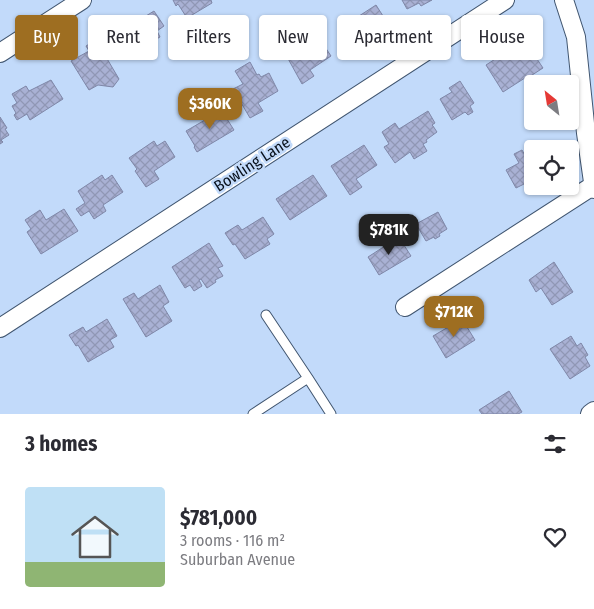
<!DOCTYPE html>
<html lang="en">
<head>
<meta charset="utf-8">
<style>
  :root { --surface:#fff; --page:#f2f2f3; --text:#2b2b33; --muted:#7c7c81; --line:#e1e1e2; --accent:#9e6e21 }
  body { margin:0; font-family:"Fira Sans Condensed",sans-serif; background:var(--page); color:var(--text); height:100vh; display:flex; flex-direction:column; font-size:19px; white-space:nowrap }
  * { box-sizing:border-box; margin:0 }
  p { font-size:16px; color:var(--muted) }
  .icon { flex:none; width:28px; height:28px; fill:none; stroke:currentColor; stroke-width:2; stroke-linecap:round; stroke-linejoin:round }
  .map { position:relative; height:414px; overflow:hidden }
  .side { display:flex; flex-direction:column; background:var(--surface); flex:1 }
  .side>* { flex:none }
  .hud { position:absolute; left:15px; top:15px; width:565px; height:45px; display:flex; gap:10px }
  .needle { width:32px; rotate:330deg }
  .buttons { position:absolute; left:524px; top:75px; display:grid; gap:10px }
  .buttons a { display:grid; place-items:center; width:55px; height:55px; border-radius:5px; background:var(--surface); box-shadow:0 1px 4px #0004; font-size:25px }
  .price { position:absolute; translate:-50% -42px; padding:0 11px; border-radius:10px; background:var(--accent); color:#fff; font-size:16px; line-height:32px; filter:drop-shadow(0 1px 2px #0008) }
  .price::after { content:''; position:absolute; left:50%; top:30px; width:15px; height:11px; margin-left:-8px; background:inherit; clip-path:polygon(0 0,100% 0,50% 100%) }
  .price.active { background:#222; color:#fff }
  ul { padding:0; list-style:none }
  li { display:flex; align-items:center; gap:15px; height:125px; padding:0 25px }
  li+li { border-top:1px solid var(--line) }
  li span { display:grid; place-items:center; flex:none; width:140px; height:100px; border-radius:5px; color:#555 }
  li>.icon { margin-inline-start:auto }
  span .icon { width:60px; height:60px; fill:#fffc; stroke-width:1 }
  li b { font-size:21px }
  h2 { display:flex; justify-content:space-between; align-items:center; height:60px; padding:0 25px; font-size:21px }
  .pill { padding:0 18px; border-radius:5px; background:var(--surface); box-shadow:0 1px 4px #0004; font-size:18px; line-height:45px }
  .pill.active { background:var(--accent); color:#fff }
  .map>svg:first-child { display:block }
  .building { fill:url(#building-cross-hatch); stroke:#7f87a8 }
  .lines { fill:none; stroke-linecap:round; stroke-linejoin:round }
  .lane-casing { stroke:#415670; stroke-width:11 }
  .street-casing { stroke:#415670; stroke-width:20 }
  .lane { stroke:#fff; stroke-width:9 }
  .street { stroke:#fff; stroke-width:18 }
  .labels { text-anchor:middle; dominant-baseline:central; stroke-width:5; stroke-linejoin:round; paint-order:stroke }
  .street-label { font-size:16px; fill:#08101b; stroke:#c2dafa }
</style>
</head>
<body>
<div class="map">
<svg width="594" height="414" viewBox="0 0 594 414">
  <defs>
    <pattern id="building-cross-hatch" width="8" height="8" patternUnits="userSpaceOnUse" patternTransform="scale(1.25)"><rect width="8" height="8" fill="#a9b1d4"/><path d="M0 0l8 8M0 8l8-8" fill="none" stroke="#9097b5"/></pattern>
  </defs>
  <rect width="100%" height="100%" fill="#c2dafa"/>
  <path class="building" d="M173,0H211L212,3L187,18L178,4L176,6Z
    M402,0H432L421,6L419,3L407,9Z
    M376,5L390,27L353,50L339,29Z
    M154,11L164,26L157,31L160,37L134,52L125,36L123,38L116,27L130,19L133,24Z
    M317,35L331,56L310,70L314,76L302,84L286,55Z
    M96,40L119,79L113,87L98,85L89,90L71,61L89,51L86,46Z
    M520,43L530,59L535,56L543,68L529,77L528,76L503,92L486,65Z
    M250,62L257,75L259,74L261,77L269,73L278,91L258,103L263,111L250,118L233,89L243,84L235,71Z
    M51,80L63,99L30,120L27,114L17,120L14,115L16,113L12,106L17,103L12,94L26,86L29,91Z
    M460,81L474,103L470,106L473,112L468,115L465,112L452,120L440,99L452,92L449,88Z
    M220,108L234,130L197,152L194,147L195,146L186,131L205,120L204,118Z
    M428,111L435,123L432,125L433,126L437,132L426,140L427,142L423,144L427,151L414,159L410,152L395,163L384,147L389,144L382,132L395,123L399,129Z
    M0,117L7,128L5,129L9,135L1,140L3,142L0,144Z
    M154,141L157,146L165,141L175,157L154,171L159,179L146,187L135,171L137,169L129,158Z
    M364,145L377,165L356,179L362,187L350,195L331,166Z
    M522,150L526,157L532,154V186L530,184L527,186L526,183L516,188L506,170L519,163L514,154Z
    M102,175L105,180L112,175L123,192L103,205L106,211L94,219L89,211L81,216L76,209L85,203L78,191Z
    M313,175L327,196L290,220L276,199Z
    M64,209L78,231L41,254L27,232L31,229L25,220L40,210L46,220Z
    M438,212L447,229L439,234L440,236L435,239L434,237L426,241L416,224Z
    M263,217L274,234L267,239L270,244L245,259L235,244L233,245L225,233L238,225L242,230Z
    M392,238L394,242L400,239L411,256L379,275L368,257L385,246L383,243Z
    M209,243L223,266L218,268L223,276L215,280L216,282L207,288L201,279L199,280L202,286L194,291L190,285L185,288L172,267Z
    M554,262L573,292L552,305L541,288L536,292L529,280Z
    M160,285L169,302L163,306L172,321L146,337L123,299L134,293L138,299Z
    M107,319L117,336L110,340L114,347L88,362L78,345L76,346L69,335L83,327L86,332Z
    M462,319L475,340L446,358L433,336Z
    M571,336L577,346L581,343L588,355L585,357L590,366L570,379L550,349Z
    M509,391L522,412L518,414H482L479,410Z"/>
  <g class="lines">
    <g class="lane-casing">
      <path id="lane" d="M266,315L308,378
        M253,414L308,378L331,414"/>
    </g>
    <g class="street-casing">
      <path id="street" d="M564,0L576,37L586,133L594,189
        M0,53L82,0
        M405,307L594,185
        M0,328L505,0
        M590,414L594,411"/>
    </g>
    <use href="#lane" class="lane"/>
    <use href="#street" class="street"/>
  </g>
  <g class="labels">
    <g class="street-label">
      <text transform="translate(252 164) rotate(-33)">Bowling Lane</text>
    </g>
  </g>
</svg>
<div class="buttons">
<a><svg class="needle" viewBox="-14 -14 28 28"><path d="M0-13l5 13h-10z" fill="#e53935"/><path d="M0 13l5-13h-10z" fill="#7c7c81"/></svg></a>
<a><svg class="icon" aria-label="locate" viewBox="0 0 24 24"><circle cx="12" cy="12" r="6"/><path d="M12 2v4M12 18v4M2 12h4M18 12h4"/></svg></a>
</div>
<b class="price" style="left:210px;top:130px">$360K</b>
<b class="price active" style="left:389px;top:256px">$781K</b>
<b class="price" style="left:454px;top:338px">$712K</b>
<div class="hud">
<a class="pill active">Buy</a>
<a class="pill">Rent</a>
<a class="pill">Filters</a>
<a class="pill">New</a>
<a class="pill">Apartment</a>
<a class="pill">House</a>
</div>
</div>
<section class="side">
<h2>3 homes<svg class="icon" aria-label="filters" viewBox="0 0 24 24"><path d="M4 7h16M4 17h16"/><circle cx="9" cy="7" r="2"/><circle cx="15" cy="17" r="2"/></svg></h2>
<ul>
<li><span style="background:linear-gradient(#bfe0f5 75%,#8fb573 0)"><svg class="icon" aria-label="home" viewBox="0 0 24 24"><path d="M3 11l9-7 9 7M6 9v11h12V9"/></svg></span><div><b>$781,000</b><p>3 rooms · 116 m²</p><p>Suburban Avenue</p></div><svg class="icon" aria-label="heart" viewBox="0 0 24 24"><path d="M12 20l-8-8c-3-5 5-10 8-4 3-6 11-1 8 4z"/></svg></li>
</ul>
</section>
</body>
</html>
